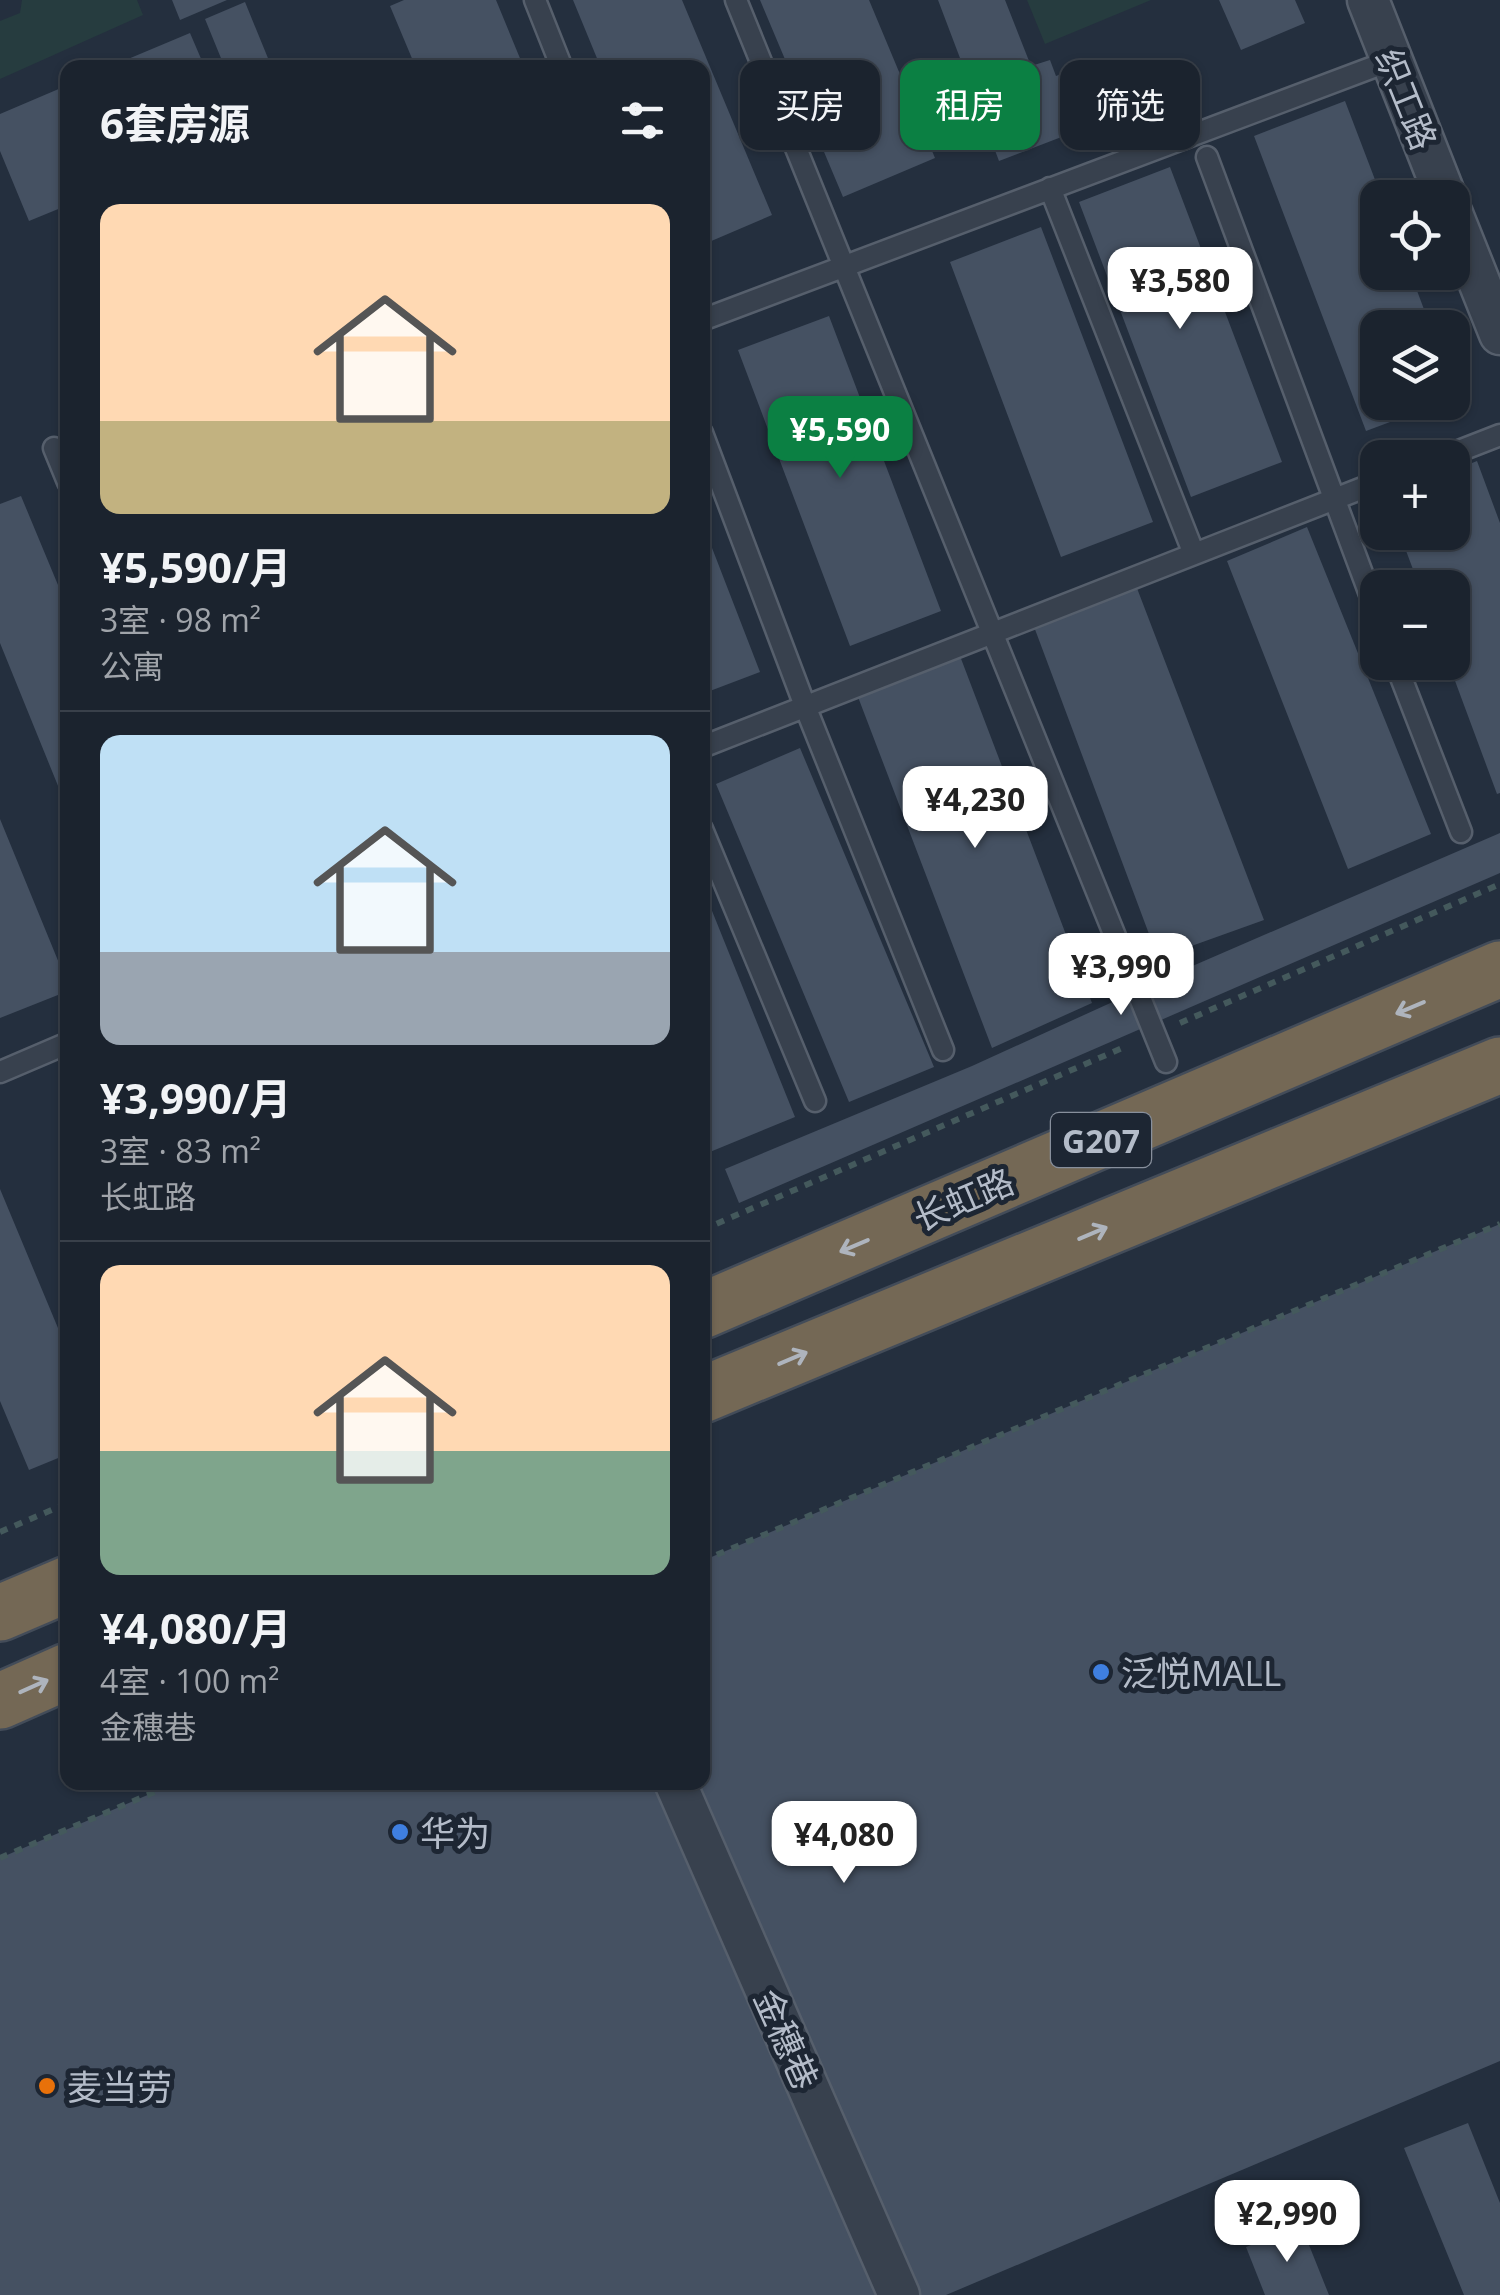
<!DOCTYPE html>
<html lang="zh">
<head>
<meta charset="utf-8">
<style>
  :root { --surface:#1b232e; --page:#282f3a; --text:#f1f3f6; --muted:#a0a4aa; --line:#39404a; --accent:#0b8043 }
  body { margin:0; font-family:"Open Sans","Noto Sans SC",sans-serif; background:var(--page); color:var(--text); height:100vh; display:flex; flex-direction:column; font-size:38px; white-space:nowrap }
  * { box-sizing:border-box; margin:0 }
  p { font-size:32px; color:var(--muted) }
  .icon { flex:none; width:55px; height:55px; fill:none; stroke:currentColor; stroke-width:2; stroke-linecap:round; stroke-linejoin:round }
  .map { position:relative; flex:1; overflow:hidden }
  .side { position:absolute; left:60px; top:60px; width:650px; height:1730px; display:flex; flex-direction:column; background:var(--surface); border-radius:20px; box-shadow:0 2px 8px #0004,0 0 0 2px var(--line) }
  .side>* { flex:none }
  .top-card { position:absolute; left:740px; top:60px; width:610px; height:90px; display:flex; gap:20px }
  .fabs { position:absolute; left:1360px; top:180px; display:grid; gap:20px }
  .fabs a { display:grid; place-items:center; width:110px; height:110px; border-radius:20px; background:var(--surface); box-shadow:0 2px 8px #0004,0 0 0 2px var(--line); font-size:50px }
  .price { position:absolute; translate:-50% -85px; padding:0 22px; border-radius:20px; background:#fff; color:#222; font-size:32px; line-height:65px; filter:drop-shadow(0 2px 5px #0008) }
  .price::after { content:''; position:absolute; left:50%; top:60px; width:30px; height:22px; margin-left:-15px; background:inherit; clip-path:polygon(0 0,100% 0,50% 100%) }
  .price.on { background:var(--accent); color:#fff }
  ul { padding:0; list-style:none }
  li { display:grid; align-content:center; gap:20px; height:530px; padding:0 40px }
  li+li { border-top:2px solid var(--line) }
  li span { display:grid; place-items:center; height:310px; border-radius:20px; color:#555 }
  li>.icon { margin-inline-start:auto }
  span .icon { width:180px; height:180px; fill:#fffc; stroke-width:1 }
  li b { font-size:42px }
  h2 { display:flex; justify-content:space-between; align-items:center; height:120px; padding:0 40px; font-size:42px }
  .chip { padding:0 35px; border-radius:20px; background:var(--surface); box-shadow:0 2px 8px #0004,0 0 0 2px var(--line); font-size:35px; line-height:90px }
  .chip.on { background:var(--accent); color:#fff }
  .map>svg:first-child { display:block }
  .green { fill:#263c3f }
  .building { fill:#455162 }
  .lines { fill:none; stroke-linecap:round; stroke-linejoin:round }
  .lane-casing { stroke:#565f6c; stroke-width:25 }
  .street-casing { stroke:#565f6c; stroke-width:45 }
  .highway-casing { stroke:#434c59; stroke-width:60 }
  .path { stroke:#44595c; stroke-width:6; stroke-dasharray:8 8; stroke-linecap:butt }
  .lane { stroke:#38414e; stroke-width:20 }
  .street { stroke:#38414e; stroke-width:40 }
  .highway { stroke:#746855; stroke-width:55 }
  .oneway { stroke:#aeb4bd }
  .shop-dot { fill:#3f7fe0; stroke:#1d2633; stroke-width:4 }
  .food-dot { fill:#e8710a; stroke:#1d2633; stroke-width:4 }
  .labels { text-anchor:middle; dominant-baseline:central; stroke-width:10; stroke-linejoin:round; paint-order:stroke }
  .shield { fill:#1d2633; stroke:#878f9c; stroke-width:2.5 }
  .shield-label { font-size:32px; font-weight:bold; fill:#b4bcc9 }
  .street-label { font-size:35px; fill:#b4bcc9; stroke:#1d2633 }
  .poi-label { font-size:35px; fill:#b4bcc9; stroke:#1d2633; text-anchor:start }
</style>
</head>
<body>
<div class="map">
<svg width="1500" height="2295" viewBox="0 0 1500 2295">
  <rect width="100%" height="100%" fill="#242f3e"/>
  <path class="green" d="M22,0H137L143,15L0,79V21L20,13Z
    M1027,0H1151L1045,44Z"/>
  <path class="building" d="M172,0H227L180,20Z
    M404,0H496L524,68H416L390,6Z
    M573,0H682L772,215L702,245V68H601Z
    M760,0H869L935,158L843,197Z
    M938,0H1005L1031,66L1050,60L1056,76L1082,66L1103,121L999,161Z
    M1219,0H1295L1305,23L1241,50Z
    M245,2L272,68H225L205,19Z
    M190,33L205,68H109V67Z
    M68,85V205L29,221L0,151V114Z
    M1345,101L1382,198H1378V272H1410L1431,328H1378V402L1441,403L1366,431L1254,136Z
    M1170,167L1282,462L1191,497L1079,202Z
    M1041,227L1153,522L1061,557L950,262Z
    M829,316L941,611L850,646L738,350Z
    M1477,461L1500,523V793L1497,794L1448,662H1452V588H1420L1399,532H1452V471Z
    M21,496L68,609L67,808L0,643V504Z
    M702,522L760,672L702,694Z
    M1307,527L1431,834L1348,869L1227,561Z
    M1135,583L1264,920L1158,958L1033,624Z
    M960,656L1092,1003L992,1048L858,697Z
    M800,748L934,1067L849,1102L716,784Z
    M0,819L68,985V991L0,1018Z
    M1500,833V873L739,1203L725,1169L972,1066L1174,974Z
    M702,886L795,1117L705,1154L702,1147Z
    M0,1189L68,1352V1454L29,1470L0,1401Z
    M1500,1224V2061L946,2295H0V1858L178,1782H702V1561Z
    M1468,2123L1500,2203V2295H1464L1404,2148Z
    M1301,2225L1329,2295H1265L1246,2247Z"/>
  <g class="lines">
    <g class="lane-casing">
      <path id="lane" d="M535,0L562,68
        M736,0L1166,1062
        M1207,157L1378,616
        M1050,188L1194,554
        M702,320L1392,60
        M702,433L805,706L943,1050
        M54,448L68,482
        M1441,458L1500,435
        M1395,662L1461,832
        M702,747L1378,482
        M702,829L815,1101
        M0,1072L68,1043"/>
    </g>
    <g class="street-casing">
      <path id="street" d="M1368,0L1446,198
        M1452,214L1500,334
        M675,1782L899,2295"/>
    </g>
    <g class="highway-casing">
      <path id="highway" d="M702,1311L1500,969
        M702,1395L1500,1065
        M0,1613L68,1584
        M0,1701L68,1671"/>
    </g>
    <path class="path" d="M1180,1023L1500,884
      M702,1230L1127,1046
      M0,1532L68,1503
      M702,1561L1500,1224
      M0,1858L178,1782"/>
    <use href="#lane" class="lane"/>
    <use href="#street" class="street"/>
    <use href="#highway" class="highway"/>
  </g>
  <defs><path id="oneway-shaft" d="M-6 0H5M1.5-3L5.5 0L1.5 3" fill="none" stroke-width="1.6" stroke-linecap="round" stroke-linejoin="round" transform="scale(2.5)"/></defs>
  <g class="oneway">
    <use href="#oneway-shaft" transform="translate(1410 1008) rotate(157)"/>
    <use href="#oneway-shaft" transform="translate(1093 1233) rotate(-23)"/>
    <use href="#oneway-shaft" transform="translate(854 1246) rotate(157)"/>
    <use href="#oneway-shaft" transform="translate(793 1358) rotate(-23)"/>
    <use href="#oneway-shaft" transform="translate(34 1686) rotate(-24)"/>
  </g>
  <g class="shop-dot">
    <circle cx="1101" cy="1672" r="10"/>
    <circle cx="400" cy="1832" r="10"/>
  </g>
  <circle class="food-dot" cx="47" cy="2086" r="10"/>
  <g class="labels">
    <rect class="shield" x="1051" y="1113" width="100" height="54" rx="8"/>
    <g class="shield-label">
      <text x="1101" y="1140">G207</text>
    </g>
    <g class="street-label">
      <text transform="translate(1407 99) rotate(68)">织工路</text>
      <text transform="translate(963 1199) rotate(-23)">长虹路</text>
      <text transform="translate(787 2039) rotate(66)">金穗巷</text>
    </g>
    <g class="poi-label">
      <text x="1121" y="1672">泛悦MALL</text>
      <text x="420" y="1832">华为</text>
      <text x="67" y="2086">麦当劳</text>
    </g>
  </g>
</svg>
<div class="fabs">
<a><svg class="icon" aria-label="locate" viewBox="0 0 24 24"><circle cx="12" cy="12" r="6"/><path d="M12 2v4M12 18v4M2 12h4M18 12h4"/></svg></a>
<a><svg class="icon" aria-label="layers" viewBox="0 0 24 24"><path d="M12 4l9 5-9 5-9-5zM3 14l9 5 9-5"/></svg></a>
<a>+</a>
<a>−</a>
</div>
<b class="price" style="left:1180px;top:332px">¥3,580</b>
<b class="price on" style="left:840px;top:481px">¥5,590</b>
<b class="price" style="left:975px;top:851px">¥4,230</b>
<b class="price" style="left:1121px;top:1018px">¥3,990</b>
<b class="price" style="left:844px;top:1886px">¥4,080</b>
<b class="price" style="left:1287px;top:2265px">¥2,990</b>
<div class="top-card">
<a class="chip">买房</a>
<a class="chip on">租房</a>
<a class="chip">筛选</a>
</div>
<section class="side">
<h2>6套房源<svg class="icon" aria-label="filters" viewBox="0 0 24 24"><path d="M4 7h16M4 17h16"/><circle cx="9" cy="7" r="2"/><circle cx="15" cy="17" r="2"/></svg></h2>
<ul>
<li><span style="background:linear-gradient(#ffd9b3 70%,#c2b280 0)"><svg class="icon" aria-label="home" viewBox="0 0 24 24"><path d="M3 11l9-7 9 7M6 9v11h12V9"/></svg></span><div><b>¥5,590/月</b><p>3室 · 98 m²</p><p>公寓</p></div></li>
<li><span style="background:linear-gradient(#bfe0f5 70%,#9aa5b1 0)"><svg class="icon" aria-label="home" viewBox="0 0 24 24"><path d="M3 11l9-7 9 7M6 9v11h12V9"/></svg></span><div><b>¥3,990/月</b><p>3室 · 83 m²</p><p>长虹路</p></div></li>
<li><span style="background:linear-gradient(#ffd9b3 60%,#7fa58c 0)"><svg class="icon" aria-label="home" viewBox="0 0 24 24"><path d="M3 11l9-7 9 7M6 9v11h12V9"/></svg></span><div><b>¥4,080/月</b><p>4室 · 100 m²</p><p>金穗巷</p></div></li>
</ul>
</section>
</div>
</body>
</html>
